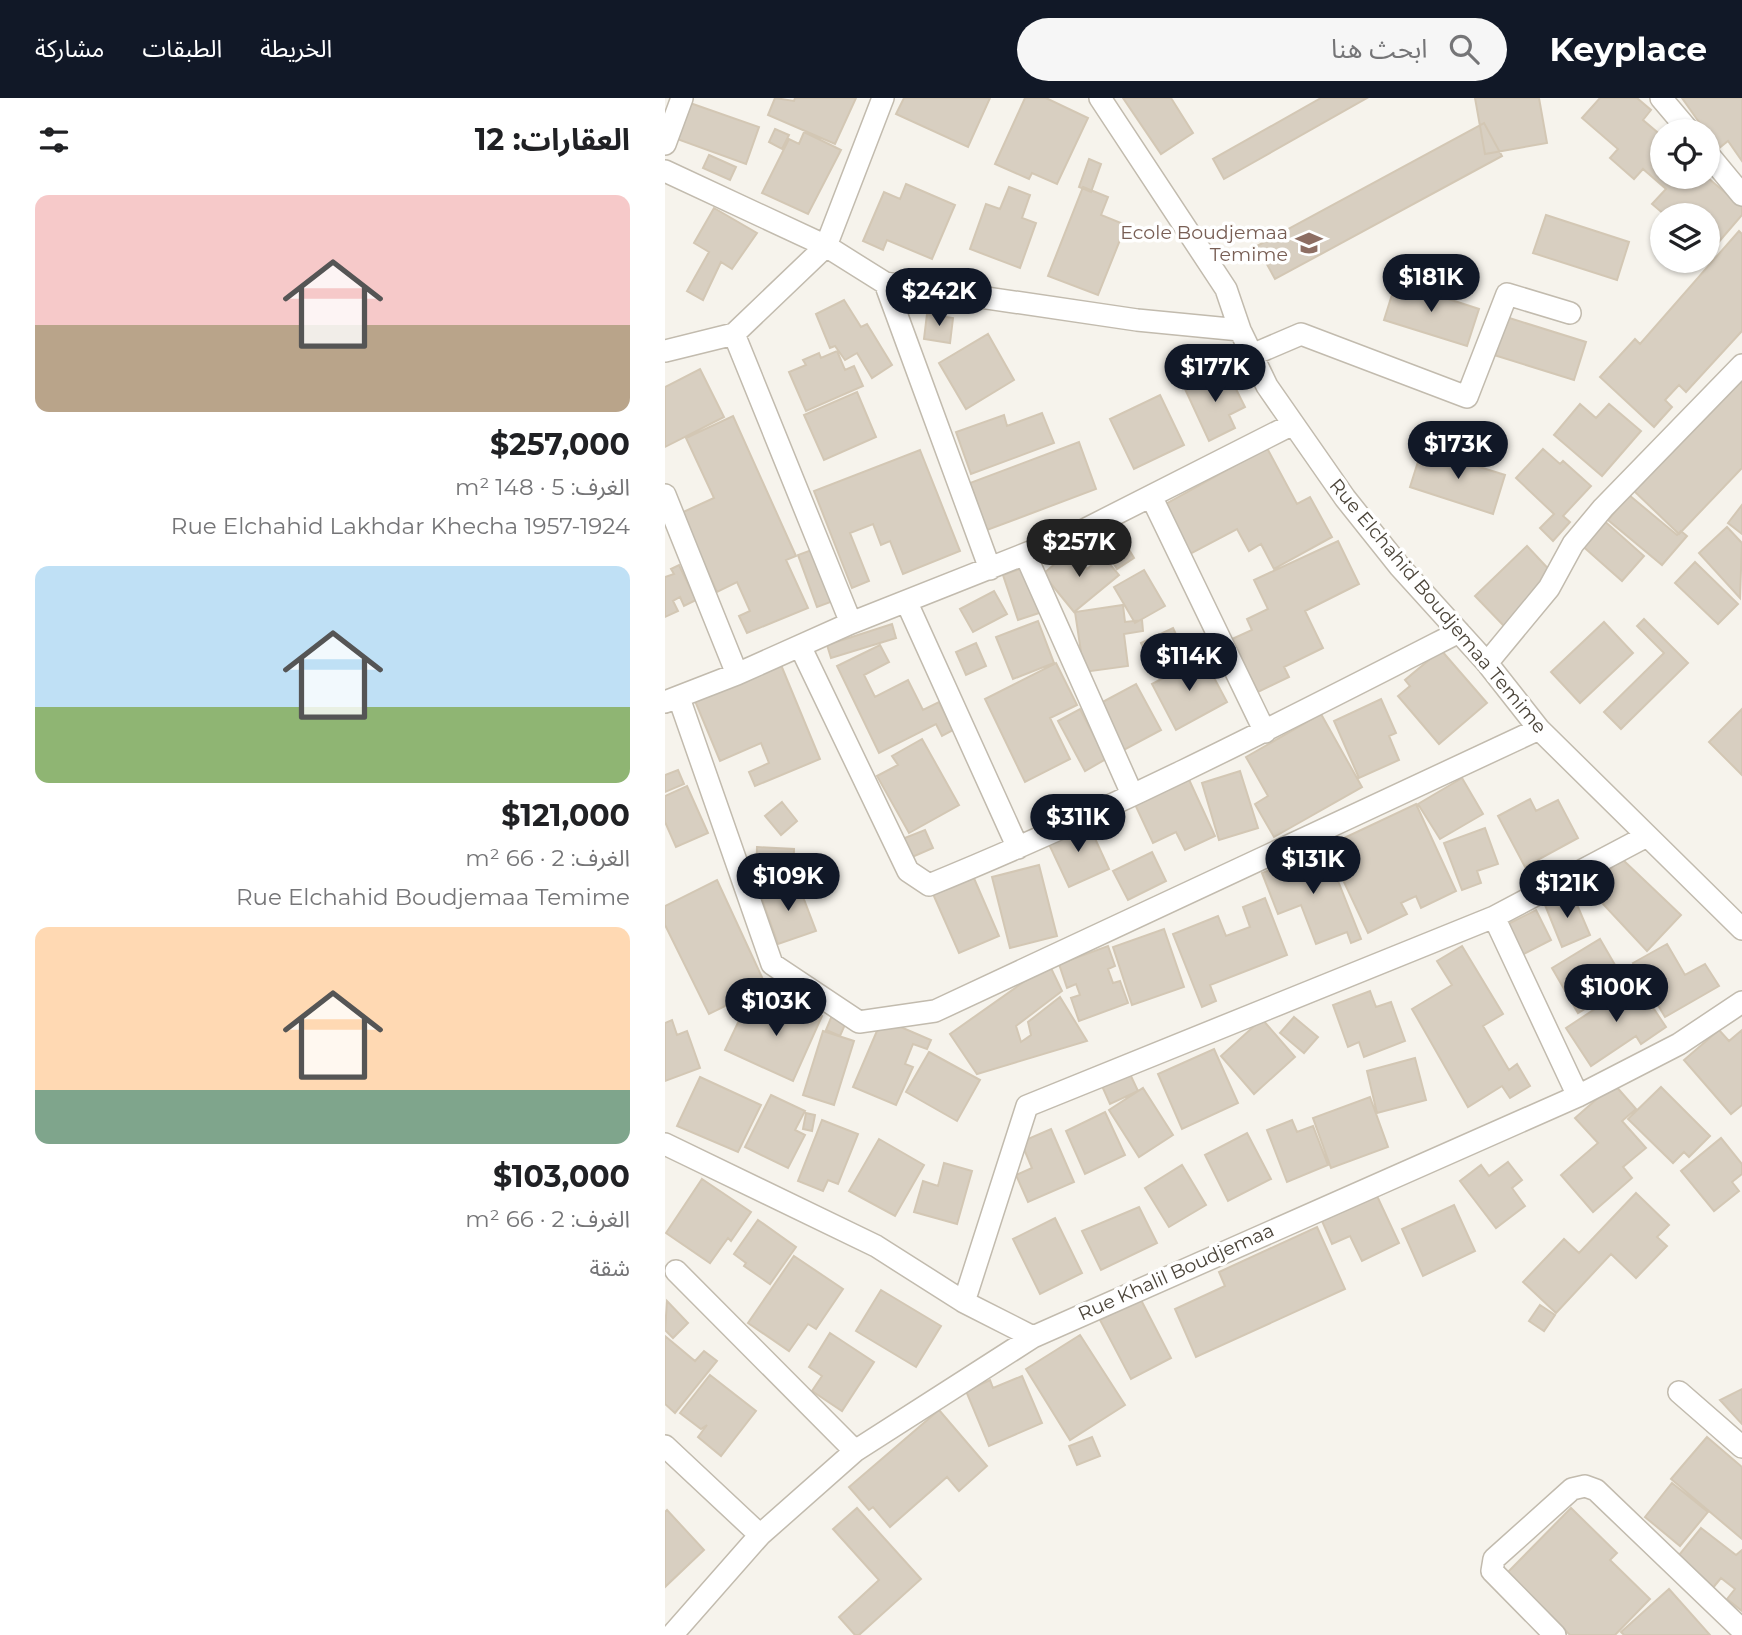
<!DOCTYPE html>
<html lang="ar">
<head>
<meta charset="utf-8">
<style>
  :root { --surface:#fff; --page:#f6f6f6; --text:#202124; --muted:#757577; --accent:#111827 }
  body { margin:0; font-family:Montserrat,"Noto Sans Arabic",sans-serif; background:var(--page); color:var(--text); direction:rtl; height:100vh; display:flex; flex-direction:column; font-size:26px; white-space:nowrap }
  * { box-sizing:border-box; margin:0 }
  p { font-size:23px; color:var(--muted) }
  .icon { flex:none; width:38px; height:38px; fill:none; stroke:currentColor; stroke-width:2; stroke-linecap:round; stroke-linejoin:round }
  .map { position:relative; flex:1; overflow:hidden; direction:ltr }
  .details { display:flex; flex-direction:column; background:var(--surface); width:665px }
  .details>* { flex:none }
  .tools { position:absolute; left:985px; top:21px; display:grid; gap:14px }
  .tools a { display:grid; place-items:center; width:70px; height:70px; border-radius:50%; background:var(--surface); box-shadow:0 2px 5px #0004; font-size:35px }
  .price { position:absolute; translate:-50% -60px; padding:0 16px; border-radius:24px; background:var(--accent); color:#fff; font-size:23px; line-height:46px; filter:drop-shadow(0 2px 4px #0008) }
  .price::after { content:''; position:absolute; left:50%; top:42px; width:21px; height:16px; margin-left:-10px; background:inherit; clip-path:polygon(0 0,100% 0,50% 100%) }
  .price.on { background:#222; color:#fff }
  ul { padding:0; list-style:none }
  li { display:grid; align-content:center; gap:14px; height:371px; padding:0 35px }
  li span { display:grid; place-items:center; height:217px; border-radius:14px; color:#555 }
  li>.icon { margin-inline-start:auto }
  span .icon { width:126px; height:126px; fill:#fffc; stroke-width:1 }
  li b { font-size:30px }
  h2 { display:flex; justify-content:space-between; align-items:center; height:84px; padding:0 35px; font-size:30px }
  header { display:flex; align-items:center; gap:42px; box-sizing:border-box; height:98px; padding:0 35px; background:var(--accent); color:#fff }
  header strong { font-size:33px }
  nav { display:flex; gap:38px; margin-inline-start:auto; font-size:24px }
  .search { width:490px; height:63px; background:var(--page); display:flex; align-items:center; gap:18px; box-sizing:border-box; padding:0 24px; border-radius:38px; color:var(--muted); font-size:26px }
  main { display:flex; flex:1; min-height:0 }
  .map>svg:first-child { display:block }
  .building { fill:#d8cfc1; stroke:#d3c7b4; stroke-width:2 }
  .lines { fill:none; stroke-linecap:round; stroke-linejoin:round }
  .street-casing { stroke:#c2bbae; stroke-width:24 }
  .street { stroke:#fff; stroke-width:21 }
  .labels { text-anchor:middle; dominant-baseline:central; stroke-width:7; stroke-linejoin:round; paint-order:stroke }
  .education-label { font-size:19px; fill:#785e54; stroke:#fff; text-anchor:end }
  .street-label { font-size:19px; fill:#4b4439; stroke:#fff }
</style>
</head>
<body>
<header>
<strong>Keyplace</strong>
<div class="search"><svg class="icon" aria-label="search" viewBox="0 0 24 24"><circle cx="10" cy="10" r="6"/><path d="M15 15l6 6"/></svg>ابحث هنا</div>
<nav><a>الخريطة</a><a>الطبقات</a><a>مشاركة</a></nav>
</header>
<main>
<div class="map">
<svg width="1077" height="1537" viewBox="0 0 1077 1537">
  <rect width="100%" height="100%" fill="#f6f3ec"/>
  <path class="building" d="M110,0L129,3L130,0H191L170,46L103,17Z
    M239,0H325L303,49L231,16Z
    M360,0H381L423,20L392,86L367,75L364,81L330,66Z
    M458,0H506L528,35L496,56Z
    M656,0H702L559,81L548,61Z
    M810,0H874L882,45L820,56Z
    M935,0H972L986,12L978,22L998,39V79H1042L1077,109V117L1052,146L1043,138V117H1000L987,106L1001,91L978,71L969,81L945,60L953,51L917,20Z
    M1017,0H1077V63L1063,43L1053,51Z
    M25,5L94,29L81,66L12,41Z
    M819,25L837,58L610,181L592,148Z
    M110,31L124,37L117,51L104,44Z
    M139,34L176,52L143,116L97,95L124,41L134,46Z
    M44,57L71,69L65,82L38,70Z
    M424,61L436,66L426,94L414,89Z
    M241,86L290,107L267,161L222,142L218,152L198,143L219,94L235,101Z
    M344,89L365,97L357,120L371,125L355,170L305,151L321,106L335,111Z
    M418,89L443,99L436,117L461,127L433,197L383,178Z
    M49,110L92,135L67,171L56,164L38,202L22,193L44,154L29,145Z
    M881,117L964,144L952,182L868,155Z
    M1074,133L1077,136V233L1021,294L1014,287L1000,302L1007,309L989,329L935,279L970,241L975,246Z
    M731,184L814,211L802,248L719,222Z
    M179,202L196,229L202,226L227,267L207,280L192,255L180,262L170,248L165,250L151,216Z
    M262,216L288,220L285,245L259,241Z
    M838,218L921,244L909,282L826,256Z
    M323,236L349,282L301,311L274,265Z
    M172,253L180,272L189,268L198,288L141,313L124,274L141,267L138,262L154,255L156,260Z
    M35,271L59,319L0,349V289Z
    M561,271L580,309L564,317L570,330L544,343L520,291Z
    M1077,277V370L1014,436L969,393Z
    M192,294L211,339L159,362L139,317Z
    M495,297L519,347L469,371L445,321Z
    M915,306L931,320L944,306L976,333L937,378L889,337Z
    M377,315L389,345L306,376L291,334L339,317L342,328Z
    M68,318L131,458L121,462L143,510L82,535L74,518L85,513L72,484L52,494L16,415L49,400L21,340Z
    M414,344L431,391L322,432L305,385Z
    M602,350L632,406L645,399L667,439L609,471L596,446L584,453L572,431L525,456L499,407Z
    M757,351L840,377L828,416L745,389Z
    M878,351L895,366L898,363L926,388L898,418L905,424L888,443L875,430L889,416L851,380Z
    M255,352L295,453L238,476L225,443L216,447L208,426L185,435L204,483L187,490L149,393Z
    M964,397L1012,437L1016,433L1022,438L997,467L943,422Z
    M1077,407V436L1063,425Z
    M936,420L979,458L957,483L914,445Z
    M1062,429L1077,445L1075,500L1034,455Z
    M457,440L469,460L452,471L440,451Z
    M673,443L694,486L640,513L658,550L619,569L624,579L593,594L567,541L587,532L582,521L603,511L589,482Z
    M862,448L891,479L839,528L810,498Z
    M152,450L171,502L152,509L133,457Z
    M406,452L422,471L438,458L454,477L409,514L378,476Z
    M1030,464L1073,506L1053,526L1010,485Z
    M14,467L31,502L19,508L15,499L8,503L13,513L0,519V479L9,476L6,471Z
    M361,469L377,514L353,522L338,477Z
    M479,472L500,508L470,525L449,489Z
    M329,493L342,516L308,534L295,511Z
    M458,507L460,524L477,522L478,533L459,536L463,568L419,574L410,514Z
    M979,521L1023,565L956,631L939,614L999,555L972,528Z
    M373,523L389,565L348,581L331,539Z
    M939,524L968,555L915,605L886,574Z
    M227,526L231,540L166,560L162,547Z
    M508,530L523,562L491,577L476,545Z
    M311,545L321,568L301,577L291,554Z
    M215,547L224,564L199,577L210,599L243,582L258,612L274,604L288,632L277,638L271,626L214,655L172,568Z
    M776,552L822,605L774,646L733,598L745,588L740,582Z
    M538,559L562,604L511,632L487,586Z
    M391,565L412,607L385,620L405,661L360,684L320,601Z
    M116,567L155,661L90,688L84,674L104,665L96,645L55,663L30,603Z
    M471,586L496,632L457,653L432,607Z
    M716,601L731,635L724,638L734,662L694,680L669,623Z
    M415,611L441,661L420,673L393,623Z
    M1077,611V677L1044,644Z
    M656,616L697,689L609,739L590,706L603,698L581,659Z
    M257,641L294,707L244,735L212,678L233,667L227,658Z
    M13,672L19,686L0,694V677Z
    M575,673L593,730L554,742L537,685Z
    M521,675L550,738L520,752L511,734L488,745L467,700Z
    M797,680L818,716L775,741L753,706Z
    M22,688L43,735L11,749L0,724V698Z
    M865,701L871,713L893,702L913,740L860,769L833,718Z
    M117,704L132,723L116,737L100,718Z
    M751,706L791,793L756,810L751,798L736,805L742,816L703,835L662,748Z
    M422,723L444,771L404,789L382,742Z
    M820,730L833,766L812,773L816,785L797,792L779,745Z
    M260,732L268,750L245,760L237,741Z
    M92,749L129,751L128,784L91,783Z
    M660,750L696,841L686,845L682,834L651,846L636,807L613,816L597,775Z
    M487,754L501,783L463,802L448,773Z
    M956,760L1016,817L982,853L925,792Z
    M374,767L392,838L345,850L327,779Z
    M308,778L334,838L294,855L268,796Z
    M52,782L101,888L44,916L0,827V808Z
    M132,783L151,833L113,846L95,796Z
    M907,795L925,837L897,849L880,807Z
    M600,800L622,857L545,887L551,903L537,909L508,836L553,818L561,838L585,829L578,809Z
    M871,812L886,842L857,857L841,827Z
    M499,831L519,889L467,907L448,849Z
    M935,841L961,886L913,915L887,870Z
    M1002,846L1020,877L1040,866L1054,888L1000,919L968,865Z
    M443,848L450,868L443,871L448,885L455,883L463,905L414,923L406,900L415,897L411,886L402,890L394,866Z
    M797,848L838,916L818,928L844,972L852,966L865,988L845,1000L837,988L803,1009L747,911L787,887L772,863Z
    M384,866L397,893L351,928L356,944L366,937L363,924L395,899L422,943L312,976L285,936Z
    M971,884L1001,929L976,946L971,938L926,968L901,930Z
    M705,893L711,909L726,904L740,943L699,959L694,944L683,949L668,907Z
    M116,899L157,918L128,983L60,952L79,912L105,924Z
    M168,915L182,922L175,938L161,932Z
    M629,919L653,939L639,955L615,935Z
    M217,921L266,942L262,951L248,946L240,966L248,969L231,1007L188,989Z
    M597,921L630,959L589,996L556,958Z
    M7,922L12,937L22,933L35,970L0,983V925Z
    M1054,932L1064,943L1077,932V1007L1066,1016L1019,962Z
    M158,933L189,943L169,1007L138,997Z
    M549,951L573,1005L517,1031L493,976Z
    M264,954L315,982L292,1023L241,994Z
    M750,960L761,1002L712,1015L702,973Z
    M465,976L473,993L445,1006L437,988Z
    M35,979L96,1007L73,1054L12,1028Z
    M949,986L971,1011L957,1023L981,1050L958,1069L967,1080L928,1114L896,1077L933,1045L910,1020Z
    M996,989L1045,1038L1024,1059L1019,1054L1008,1065L963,1021Z
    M478,990L508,1037L474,1059L444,1012Z
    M106,997L140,1013L130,1032L140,1037L123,1070L80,1049Z
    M705,999L723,1049L666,1070L648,1020Z
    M440,1014L460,1057L420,1076L401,1033Z
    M141,1015L150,1017L147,1033L138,1031Z
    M157,1022L193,1036L173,1086L163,1082L158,1093L133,1083Z
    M627,1022L632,1034L648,1028L663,1067L622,1084L602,1032Z
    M386,1031L409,1084L363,1104L351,1077L367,1070L356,1044Z
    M582,1035L606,1081L563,1103L540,1057Z
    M1056,1040L1077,1066V1076L1067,1084L1074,1093L1049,1113L1016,1073Z
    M214,1041L259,1067L230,1118L184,1093Z
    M843,1064L857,1082L847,1090L860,1108L831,1130L795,1083L816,1067L824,1078Z
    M279,1065L307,1073L292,1126L249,1114L258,1083L273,1088Z
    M517,1067L541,1107L504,1129L480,1090Z
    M37,1081L86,1114L66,1143L63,1140L45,1165L1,1135Z
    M971,1095L1004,1127L992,1139L1002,1148L971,1180L946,1156L891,1215L858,1184L899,1141L914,1155Z
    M712,1098L734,1145L697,1163L685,1138L667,1146L657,1123Z
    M789,1107L810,1153L758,1178L737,1131Z
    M474,1109L492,1145L436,1172L417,1133Z
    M390,1120L417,1175L375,1196L348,1141Z
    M93,1122L131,1149L105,1186L79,1168L81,1165L69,1156Z
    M652,1129L680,1191L531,1259L510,1211L560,1188L554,1174Z
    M129,1158L178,1191L151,1231L143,1226L124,1253L83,1225Z
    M216,1192L276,1228L251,1269L191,1233Z
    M475,1200L506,1260L466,1281L435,1222Z
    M2,1203L23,1225L8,1240L0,1232Z
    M875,1207L890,1217L879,1233L864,1223Z
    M165,1235L209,1264L177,1313L147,1293L157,1278L144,1269Z
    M415,1237L460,1307L405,1342L361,1271Z
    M0,1238L30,1263L39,1253L52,1263L10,1315L0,1306Z
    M45,1277L91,1313L56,1358L33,1339L42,1327L36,1331L15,1315Z
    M357,1278L377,1325L324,1348L301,1293L325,1282L328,1290Z
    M1077,1291V1326L1055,1302Z
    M274,1312L322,1368L294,1393L282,1379L225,1429L208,1409L204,1412L184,1389Z
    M427,1339L435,1358L412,1367L404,1348Z
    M1042,1339L1077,1369V1441L1006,1381Z
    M1007,1385L1043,1414L1015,1448L980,1419Z
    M192,1410L256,1481L194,1537H190L174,1519L214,1482L168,1431Z
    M906,1410L952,1455L945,1462L985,1501L950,1537H905L842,1475Z
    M2,1412L39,1452L0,1489V1414Z
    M1036,1430L1071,1457L1077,1452V1513L1062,1501L1070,1491L1056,1480L1047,1491L1010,1462Z
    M1004,1491L1045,1537H959L956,1534Z"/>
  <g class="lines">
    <g class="street-casing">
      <path id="street" d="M435,0L561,191L575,232L602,288L680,400L735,469L822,565L874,631L1077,831
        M996,0L1024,33
        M0,46L17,0
        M1043,56L1077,97
        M0,73L161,148L220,185L472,222L575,232
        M220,185L325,471
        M69,236L186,525
        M0,253L69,236L161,148L218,0
        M587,257L636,236L802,299L842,196L905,215
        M0,397L72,576
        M486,398L600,634
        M361,458L467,696
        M242,505L353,750
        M135,548L243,773L264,787C446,713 620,623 794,534
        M822,565L884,490L908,446L938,410L1077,267
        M14,600L107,866L194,924L270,913L874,631
        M0,604L72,576L186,525L413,435L628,326
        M829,819L913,998
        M0,1046L211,1148L299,1204L368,1239
        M11,1173L190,1353
        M299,1204L362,1008L829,819L982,738
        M1014,1294L1077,1349
        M0,1348L95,1437
        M7,1537L95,1437L190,1353L368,1239L913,998L1014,946L1077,904
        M890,1537L827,1473L829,1461L907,1391L920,1388L931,1392L1077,1532"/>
    </g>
    <use href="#street" class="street"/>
  </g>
  <defs>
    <g id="school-bare" transform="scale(2.1)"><path d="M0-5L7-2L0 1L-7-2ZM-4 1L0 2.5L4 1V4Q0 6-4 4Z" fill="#8d6e63" stroke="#fff" stroke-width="2.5" paint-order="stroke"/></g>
  </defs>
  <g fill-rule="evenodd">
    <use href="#school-bare" x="644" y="145"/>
  </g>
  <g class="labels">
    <g class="education-label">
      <text x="623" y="134">Ecole Boudjemaa<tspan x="623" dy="22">Temime</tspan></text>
    </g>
    <g class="street-label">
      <text transform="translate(773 508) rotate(50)">Rue Elchahid Boudjemaa Temime</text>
      <text transform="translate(511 1174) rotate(-24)">Rue Khalil Boudjemaa</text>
    </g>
  </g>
</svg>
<div class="tools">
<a><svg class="icon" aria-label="locate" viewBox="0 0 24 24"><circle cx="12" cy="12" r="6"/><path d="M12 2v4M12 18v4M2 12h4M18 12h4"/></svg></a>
<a><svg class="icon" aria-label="layers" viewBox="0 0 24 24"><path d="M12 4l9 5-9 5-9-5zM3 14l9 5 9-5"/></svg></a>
</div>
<b class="price" style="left:766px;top:216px">$181K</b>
<b class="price" style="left:274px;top:230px">$242K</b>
<b class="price" style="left:550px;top:306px">$177K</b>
<b class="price" style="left:793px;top:383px">$173K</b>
<b class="price on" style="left:414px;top:481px">$257K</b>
<b class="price" style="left:524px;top:595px">$114K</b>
<b class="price" style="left:413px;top:756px">$311K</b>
<b class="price" style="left:648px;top:798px">$131K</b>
<b class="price" style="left:123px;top:815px">$109K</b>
<b class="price" style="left:902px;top:822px">$121K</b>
<b class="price" style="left:951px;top:926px">$100K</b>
<b class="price" style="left:111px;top:940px">$103K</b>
</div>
<section class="details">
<h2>العقارات: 12<svg class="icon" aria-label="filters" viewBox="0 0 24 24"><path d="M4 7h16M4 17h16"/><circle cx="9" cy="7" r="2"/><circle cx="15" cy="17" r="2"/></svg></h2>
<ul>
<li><span style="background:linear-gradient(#f6c9c9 60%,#b9a48a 0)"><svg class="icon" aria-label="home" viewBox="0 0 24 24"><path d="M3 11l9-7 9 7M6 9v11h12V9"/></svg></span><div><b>$257,000</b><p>الغرف: 5 · 148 m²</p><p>Rue Elchahid Lakhdar Khecha 1957-1924</p></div></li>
<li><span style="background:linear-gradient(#bfe0f5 65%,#8fb573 0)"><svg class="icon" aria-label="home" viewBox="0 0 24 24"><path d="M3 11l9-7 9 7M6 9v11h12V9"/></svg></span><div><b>$121,000</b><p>الغرف: 2 · 66 m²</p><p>Rue Elchahid Boudjemaa Temime</p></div></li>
<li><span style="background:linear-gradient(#ffd9b3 75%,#7fa58c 0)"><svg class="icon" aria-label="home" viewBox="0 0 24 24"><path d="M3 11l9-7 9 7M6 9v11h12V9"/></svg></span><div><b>$103,000</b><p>الغرف: 2 · 66 m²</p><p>شقة</p></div></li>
</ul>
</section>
</main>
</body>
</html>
